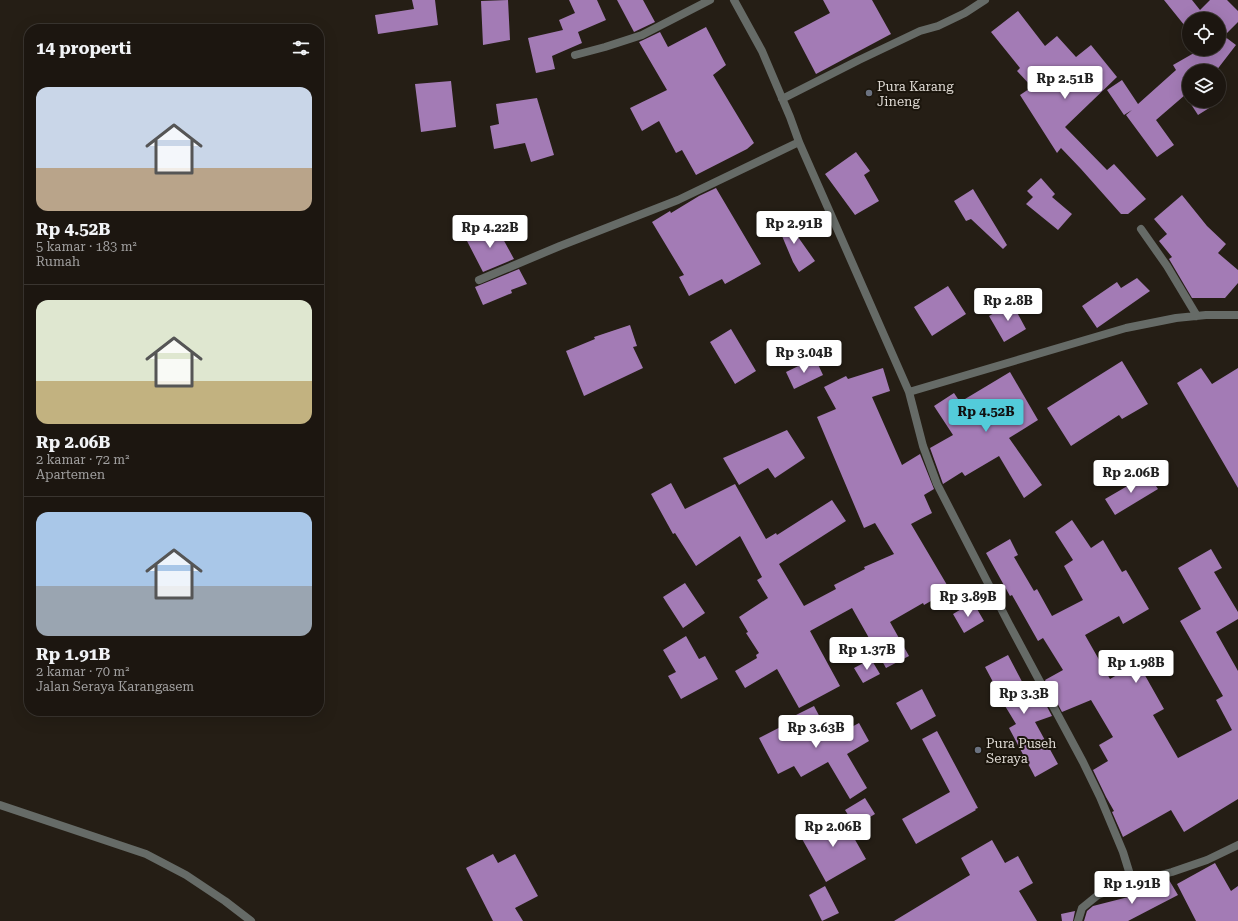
<!DOCTYPE html>
<html lang="id">
<head>
<meta charset="utf-8">
<style>
  :root { --surface:#1c1610; --page:#251f19; --text:#f1f3f6; --muted:#a09f9f; --line:#3a3530; --accent:#53cbda }
  body { margin:0; font-family:"Roboto Serif",serif; background:var(--page); color:var(--text); height:100vh; display:flex; flex-direction:column; font-size:15px; white-space:nowrap }
  * { box-sizing:border-box; margin:0 }
  p { font-size:13px; color:var(--muted) }
  .icon { flex:none; width:22px; height:22px; fill:none; stroke:currentColor; stroke-width:2; stroke-linecap:round; stroke-linejoin:round }
  .map { position:relative; flex:1; overflow:hidden }
  .sheet { position:absolute; left:24px; top:24px; width:300px; height:692px; display:flex; flex-direction:column; background:var(--surface); border-radius:16px; box-shadow:0 4px 16px #0002,0 0 0 1px var(--line) }
  .sheet>* { flex:none }
  .tools { position:absolute; left:1182px; top:12px; display:grid; gap:8px }
  .tools a { display:grid; place-items:center; width:44px; height:44px; border-radius:50%; background:var(--surface); box-shadow:0 4px 16px #0002,0 0 0 1px var(--line); font-size:20px }
  .price { position:absolute; translate:-50% -34px; padding:0 9px; border-radius:4px; background:#fff; color:#222; font-size:13px; line-height:26px; filter:drop-shadow(0 1px 2px #0008) }
  .price::after { content:''; position:absolute; left:50%; top:24px; width:12px; height:9px; margin-left:-6px; background:inherit; clip-path:polygon(0 0,100% 0,50% 100%) }
  .price.active { background:var(--accent); color:#111 }
  ul { padding:0; list-style:none }
  li { display:grid; align-content:center; gap:8px; height:212px; padding:0 12px }
  li+li { border-top:1px solid var(--line) }
  li span { display:grid; place-items:center; height:124px; border-radius:12px; color:#555 }
  li>.icon { margin-inline-start:auto }
  span .icon { width:72px; height:72px; fill:#fffc; stroke-width:1 }
  li b { font-size:17px }
  h2 { display:flex; justify-content:space-between; align-items:center; height:48px; padding:0 12px; font-size:17px }
  .map>svg:first-child { display:block }
  .building { fill:#a37bb5 }
  .lines { fill:none; stroke-linecap:round; stroke-linejoin:round }
  .minor { stroke:#666b67; stroke-width:8 }
  .tertiary { stroke:#666b67; stroke-width:8 }
  .worship-dot { fill:#6b7280; stroke:#1b150c; stroke-width:1.5 }
  .labels { text-anchor:middle; dominant-baseline:central; stroke-width:4; stroke-linejoin:round; paint-order:stroke }
  .poi-label { font-size:13px; fill:#ded9d3; stroke:#1b150c; text-anchor:start }
</style>
</head>
<body>
<div class="map">
<svg width="1238" height="921" viewBox="0 0 1238 921">
  <rect width="100%" height="100%" fill="#251e15"/>
  <path class="building" d="M412,0H435L438,25L378,34L375,15L414,9Z
    M508,0L510,40L483,45L481,1Z
    M569,0H597L606,20L578,32L582,43L552,56L555,69L536,73L528,38L563,30L559,20L575,13Z
    M617,0H643L655,22L634,32Z
    M823,0H872L891,34L816,74L794,32L830,13Z
    M1164,0H1192L1200,10L1210,0H1227L1238,11V22L1224,36L1236,45L1216,71H1189V101H1219V95L1222,100L1198,115L1185,95L1156,120L1174,145L1157,157L1126,115L1132,110L1124,115L1107,90L1122,80L1138,104L1176,70L1173,65L1201,49H1219V19H1189V31Z
    M1018,11L1045,46L1057,36L1076,57L1091,45L1117,77L1065,127L1107,170L1114,164L1146,199L1128,214H1121L1081,169L1061,148L1057,153L1020,95L1032,87L1017,71L1020,68L991,32Z
    M706,27L726,65L713,75L754,143L747,149L696,175L682,150L676,153L659,121L642,131L630,108L667,90L639,42L660,32L668,47Z
    M451,81L456,127L421,132L415,84Z
    M537,98L554,155L531,162L525,143L494,149L490,126L499,124L496,104Z
    M856,152L870,171L864,175L879,201L855,215L825,174Z
    M1041,178L1055,194L1052,197L1072,214L1058,230L1026,204L1033,197L1027,191Z
    M716,188L761,264L725,284L722,279L689,296L679,277L684,275L652,222L670,211L671,213L699,196Z
    M973,189L1007,245L1003,249L971,219L966,221L954,201Z
    M1182,195L1207,226L1226,244L1218,253L1238,270V283L1225,298H1192L1169,259L1172,257L1159,241L1167,234L1154,219Z
    M781,213L815,261L799,272L793,262L774,217Z
    M496,226L514,259L483,272L467,241Z
    M519,269L527,284L511,290L512,293L483,305L475,287Z
    M1137,278L1150,291L1097,328L1082,306L1117,282L1121,288Z
    M948,286L966,314L932,336L914,307Z
    M1012,303L1026,329L1004,342L989,316Z
    M630,325L637,346L633,347L643,368L584,396L566,351L595,339L594,337Z
    M731,329L756,371L735,384L710,342Z
    M815,358L823,375L794,389L786,372Z
    M1122,361L1148,404L1122,419L1119,415L1071,446L1047,408Z
    M883,368L890,391L872,397L902,465L920,454L934,489L924,495L932,513L911,524L950,590L924,605L923,603L890,622L909,656L886,668L852,608L810,631L840,686L799,708L777,669L745,688L735,671L757,658L756,655L759,653L746,633L748,632L739,617L768,598L757,580L762,577L740,536L696,566L675,533L673,534L651,494L671,483L685,509L735,484L766,539L776,533L777,535L832,500L846,521L779,564L804,606L836,589L834,585L865,569L864,567L894,554L875,523L864,528L817,417L836,409L824,387L846,376L848,379Z
    M1201,368L1212,384L1238,368V488L1177,383Z
    M1010,372L1038,420L1009,438L1042,485L1024,498L999,456L965,476L962,472L943,484L930,448L953,435L934,406L954,393L960,402Z
    M787,430L805,458L775,478L768,468L739,485L723,458Z
    M1148,474L1158,489L1115,515L1105,499Z
    M1072,520L1091,548L1103,540L1122,572L1126,570L1149,609L1123,624L1119,616L1085,635L1110,679L1138,663L1164,709L1153,715L1178,758L1232,730L1216,700L1223,696L1180,621L1201,609L1178,568L1211,549L1222,568L1214,572L1238,612V619L1216,632L1238,671V799L1184,832L1171,810L1123,837L1112,812L1114,811L1106,797L1093,770L1108,761L1099,745L1113,737L1091,700L1062,712L1045,680L1063,670L1043,638L1038,641L1012,595L1010,596L986,553L1010,539L1018,555L1014,557L1034,591L1037,589L1052,616L1083,600L1064,566L1073,560L1055,532Z
    M685,583L705,613L683,628L663,597Z
    M973,602L984,621L964,633L953,614Z
    M686,636L699,659L705,656L718,679L681,699L668,676L676,672L663,650Z
    M1008,655L1027,691L1036,686L1052,716L1035,722L1058,764L1035,777L1009,728L1016,724L999,696L1000,695L985,667Z
    M871,659L880,674L863,683L854,668Z
    M922,689L936,716L911,730L896,703Z
    M814,706L831,738L859,723L869,741L847,754L867,788L850,799L828,762L801,777L794,766L778,774L759,738L798,718L796,715Z
    M937,731L978,808L975,809L976,810L916,844L902,819L950,792L922,739Z
    M865,798L875,814L855,826L845,810Z
    M841,815L866,859L826,882L801,837Z
    M992,840L1005,863L1018,856L1033,883L1019,891L1037,921H894L970,875L961,858Z
    M493,854L498,863L515,854L538,896L515,908L523,921H493L466,868Z
    M1215,863L1231,891L1238,886V921H1196L1177,884Z
    M1169,880L1178,895L1128,921H1084L1087,911L1093,906L1140,894Z
    M825,886L839,913L822,921L809,895Z
    M1075,911L1073,921H1062L1061,914Z"/>
  <g class="lines">
    <path class="minor" d="M734,0L762,51L790,117L799,142L909,392L923,446L937,484L1009,624L1083,762L1100,797L1123,852L1132,881
      M575,55L605,47L642,35L710,0
      M782,99L859,60L920,31L938,26L965,13L985,0
      M1141,229L1167,266L1197,316
      M479,280L560,246L678,200L799,142
      M909,392L1126,328L1176,318L1206,315H1238"/>
    <path class="tertiary" d="M0,805L146,854L186,875L225,901L251,921
      M1078,921L1082,908L1098,895L1132,881L1145,879L1172,872L1207,860L1238,845"/>
  </g>
  <g class="worship-dot">
    <circle cx="869" cy="93" r="4"/>
    <circle cx="978" cy="750" r="4"/>
  </g>
  <g class="labels">
    <g class="poi-label">
      <text x="877" y="86">Pura Karang<tspan x="877" dy="15">Jineng</tspan></text>
      <text x="986" y="743">Pura Puseh<tspan x="986" dy="15">Seraya</tspan></text>
    </g>
  </g>
</svg>
<div class="tools">
<a><svg class="icon" aria-label="locate" viewBox="0 0 24 24"><circle cx="12" cy="12" r="6"/><path d="M12 2v4M12 18v4M2 12h4M18 12h4"/></svg></a>
<a><svg class="icon" aria-label="layers" viewBox="0 0 24 24"><path d="M12 4l9 5-9 5-9-5zM3 14l9 5 9-5"/></svg></a>
</div>
<b class="price" style="left:1065px;top:100px">Rp 2.51B</b>
<b class="price" style="left:794px;top:245px">Rp 2.91B</b>
<b class="price" style="left:490px;top:249px">Rp 4.22B</b>
<b class="price" style="left:1008px;top:322px">Rp 2.8B</b>
<b class="price" style="left:804px;top:374px">Rp 3.04B</b>
<b class="price active" style="left:986px;top:433px">Rp 4.52B</b>
<b class="price" style="left:1131px;top:494px">Rp 2.06B</b>
<b class="price" style="left:968px;top:618px">Rp 3.89B</b>
<b class="price" style="left:867px;top:671px">Rp 1.37B</b>
<b class="price" style="left:1136px;top:684px">Rp 1.98B</b>
<b class="price" style="left:1024px;top:715px">Rp 3.3B</b>
<b class="price" style="left:816px;top:749px">Rp 3.63B</b>
<b class="price" style="left:833px;top:848px">Rp 2.06B</b>
<b class="price" style="left:1132px;top:905px">Rp 1.91B</b>
<section class="sheet">
<h2>14 properti<svg class="icon" aria-label="filters" viewBox="0 0 24 24"><path d="M4 7h16M4 17h16"/><circle cx="9" cy="7" r="2"/><circle cx="15" cy="17" r="2"/></svg></h2>
<ul>
<li><span style="background:linear-gradient(#c9d6e8 65%,#b9a48a 0)"><svg class="icon" aria-label="home" viewBox="0 0 24 24"><path d="M3 11l9-7 9 7M6 9v11h12V9"/></svg></span><div><b>Rp 4.52B</b><p>5 kamar · 183 m²</p><p>Rumah</p></div></li>
<li><span style="background:linear-gradient(#dfe7d0 65%,#c2b280 0)"><svg class="icon" aria-label="home" viewBox="0 0 24 24"><path d="M3 11l9-7 9 7M6 9v11h12V9"/></svg></span><div><b>Rp 2.06B</b><p>2 kamar · 72 m²</p><p>Apartemen</p></div></li>
<li><span style="background:linear-gradient(#a9c7e8 60%,#9aa5b1 0)"><svg class="icon" aria-label="home" viewBox="0 0 24 24"><path d="M3 11l9-7 9 7M6 9v11h12V9"/></svg></span><div><b>Rp 1.91B</b><p>2 kamar · 70 m²</p><p>Jalan Seraya Karangasem</p></div></li>
</ul>
</section>
</div>
</body>
</html>
